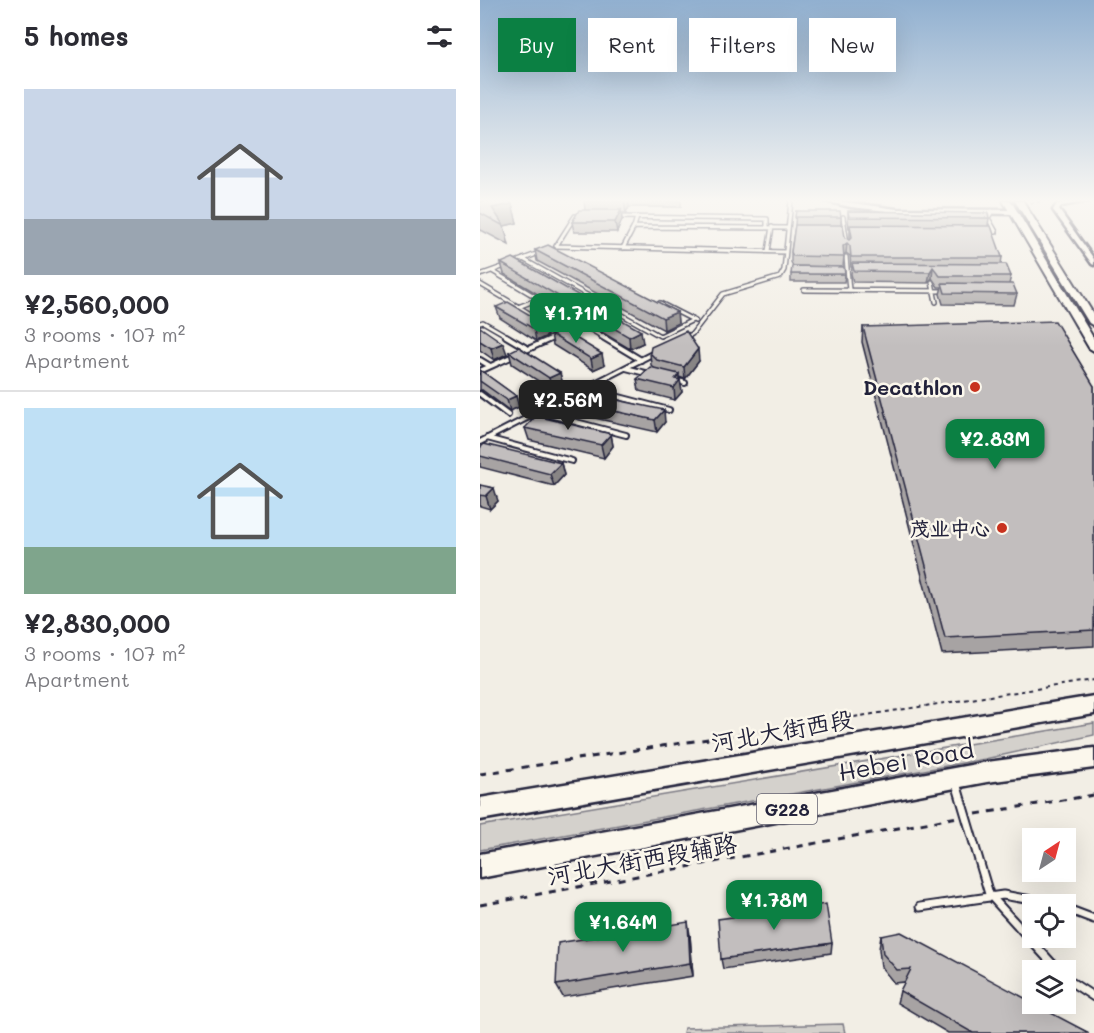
<!DOCTYPE html>
<html lang="en">
<head>
<meta charset="utf-8">
<style>
  :root { --surface:#fff; --page:#f7f7f7; --text:#2b2b33; --muted:#7c7c81; --line:#e1e1e2; --accent:#0b8043 }
  body { margin:0; font-family:Mali,"LXGW WenKai TC",sans-serif; background:var(--page); color:var(--text); height:100vh; display:flex; flex-direction:column; font-size:22px; white-space:nowrap }
  * { box-sizing:border-box; margin:0 }
  p { font-size:20px; color:var(--muted) }
  .icon { flex:none; width:33px; height:33px; fill:none; stroke:currentColor; stroke-width:2; stroke-linecap:round; stroke-linejoin:round }
  .map { position:relative; flex:1; overflow:hidden }
  .side { display:flex; flex-direction:column; background:var(--surface); width:480px }
  .side>* { flex:none }
  .banner { position:absolute; left:18px; top:18px; width:506px; height:54px; display:flex; gap:12px }
  .needle { width:39px; rotate:36deg }
  .buttons { position:absolute; left:542px; top:828px; display:grid; gap:12px }
  .buttons a { display:grid; place-items:center; width:54px; height:54px; border-radius:0px; background:var(--surface); box-shadow:0 6px 24px #0002; font-size:30px }
  .price { position:absolute; translate:-50% -51px; padding:0 14px; border-radius:12px; background:var(--accent); color:#fff; font-size:20px; line-height:39px; filter:drop-shadow(0 2px 3px #0008) }
  .price::after { content:''; position:absolute; left:50%; top:36px; width:18px; height:14px; margin-left:-9px; background:inherit; clip-path:polygon(0 0,100% 0,50% 100%) }
  .price.active { background:#222; color:#fff }
  ul { padding:0; list-style:none }
  li { display:grid; align-content:center; gap:12px; height:318px; padding:0 24px }
  li+li { border-top:2px solid var(--line) }
  li span { display:grid; place-items:center; height:186px; border-radius:0px; color:#555 }
  li>.icon { margin-inline-start:auto }
  span .icon { width:108px; height:108px; fill:#fffc; stroke-width:1 }
  li b { font-size:26px }
  h2 { display:flex; justify-content:space-between; align-items:center; height:72px; padding:0 24px; font-size:26px }
  .pill { padding:0 21px; border-radius:0px; background:var(--surface); box-shadow:0 6px 24px #0002; font-size:21px; line-height:54px }
  .pill.active { background:var(--accent); color:#fff }
  main { display:flex; flex:1; min-height:0 }
  .map>svg:first-child { display:block }
  .green { fill:#d4d1cc; stroke:#7b7a84; stroke-width:1.5 }
  .lines { fill:none; stroke-linecap:round; stroke-linejoin:round }
  .lane-far2-casing { stroke:#22223b; stroke-width:6 }
  .lane-far1-casing { stroke:#22223b; stroke-width:8 }
  .lane-casing { stroke:#22223b; stroke-width:11 }
  .street-casing { stroke:#22223b; stroke-width:5 }
  .secondary-casing { stroke:#22223b; stroke-width:4 }
  .highway-casing { stroke:#22223b; stroke-width:5 }
  .path-far2 { stroke:#22223b; stroke-width:1.5; stroke-dasharray:3 3; stroke-linecap:butt }
  .path-far1 { stroke:#22223b; stroke-width:2; stroke-dasharray:4 4; stroke-linecap:butt }
  .path { stroke:#22223b; stroke-width:3; stroke-dasharray:7 7; stroke-linecap:butt }
  .lane-far2 { stroke:#fbf7ec; stroke-width:3 }
  .lane-far1 { stroke:#fbf7ec; stroke-width:4 }
  .lane { stroke:#fbf7ec; stroke-width:7 }
  .street { fill:#fbf7ec; fill-rule:evenodd }
  .secondary { fill:#fbf7ec; fill-rule:evenodd }
  .highway { fill:#fbf7ec; fill-rule:evenodd }
  .wall { fill:#a7a3a3; stroke:#22223b; stroke-width:1.5 }
  .shaded-wall { fill:#888585; stroke:#22223b; stroke-width:1.5 }
  .building { fill:#c2bebe; stroke:#22223b; stroke-width:1.5 }
  .poi-dot { fill:#c8321e; stroke:#fbf7ec; stroke-width:2 }
  .labels { text-anchor:middle; dominant-baseline:central; stroke-width:5; stroke-linejoin:round; paint-order:stroke }
  .shield { fill:#fbf7ec; stroke:#636270; stroke-width:1.5 }
  .shield-label { font-size:18px; font-weight:bold; fill:#22223b }
  .poi-label { font-size:20px; font-weight:bold; fill:#22223b; stroke:#fbf7ec; text-anchor:end }
  .near-street-label { font-size:24px; fill:#22223b; stroke:#fbf7ec }
</style>
</head>
<body>
<main>
<section class="side">
<h2>5 homes<svg class="icon" aria-label="filters" viewBox="0 0 24 24"><path d="M4 7h16M4 17h16"/><circle cx="9" cy="7" r="2"/><circle cx="15" cy="17" r="2"/></svg></h2>
<ul>
<li><span style="background:linear-gradient(#c9d6e8 70%,#9aa5b1 0)"><svg class="icon" aria-label="home" viewBox="0 0 24 24"><path d="M3 11l9-7 9 7M6 9v11h12V9"/></svg></span><div><b>¥2,560,000</b><p>3 rooms · 107 m²</p><p>Apartment</p></div></li>
<li><span style="background:linear-gradient(#bfe0f5 75%,#7fa58c 0)"><svg class="icon" aria-label="home" viewBox="0 0 24 24"><path d="M3 11l9-7 9 7M6 9v11h12V9"/></svg></span><div><b>¥2,830,000</b><p>3 rooms · 107 m²</p><p>Apartment</p></div></li>
</ul>
</section>
<div class="map">
<svg width="614" height="1033" viewBox="0 0 614 1033">
  <rect width="100%" height="100%" fill="#f2eee5"/>
  <filter id="ink" filterUnits="userSpaceOnUse"><feTurbulence type="fractalNoise" baseFrequency=".0167" numOctaves="2"/><feDisplacementMap in="SourceGraphic" scale="12" xChannelSelector="R" yChannelSelector="G"/><feConvolveMatrix kernelMatrix="1 2 1 2 8 2 1 2 1" color-interpolation-filters="sRGB"/></filter>
  <g filter="url(#ink)">
    <path class="green" d="M614,723V735L505,759L0,850V826Z
      M363,1024L365,1033H203L204,1028Z"/>
    <g class="lines">
      <g class="lane-far2-casing">
        <path id="lane-far2" d="M101,217L95,216L76,246L306,252
          M137,217L287,219V227
          M157,217L154,227L308,228
          M363,217L367,244
          M509,232H516L508,218L512,211
          M143,248L154,227
          M288,251L292,227
          M366,257L369,290
          M43,259L180,336L213,320
          M33,263L59,253
          M12,271L123,337
          M0,275L25,266
          M452,282L456,302
          M0,284L83,333L101,324
          M324,290L467,291
          M180,303L215,321
          M38,307L59,299
          M0,323L3,322L29,337
          M74,337L77,336
          M206,337L212,334L243,294L300,277L304,270L311,201"/>
      </g>
      <g class="lane-far1-casing">
        <path id="lane-far1" d="M26,336L48,349
          M121,336L161,360
          M206,337L208,336
          M0,360L10,366
          M146,368L169,374
          M0,371L77,336
          M195,380L205,383
          M105,388L189,410
          M0,394L28,415
          M58,412L146,435
          M7,438L92,461
          M0,442L174,353"/>
      </g>
      <g class="lane-casing">
        <path id="lane" d="M476,783L509,894L578,970
          M440,907L523,895L574,904
          M585,908L614,919
          M585,978L614,997"/>
      </g>
      <g class="street-casing">
        <path id="street" d="M345,201H358L417,209L535,210L538,212L535,214L417,212L371,207Z
          M592,201H608L581,206L579,210L614,259V265L612,264L573,210L577,204Z"/>
      </g>
      <g class="secondary-casing">
        <path id="secondary" d="M523,201H531L614,339V351L609,348Z
          M535,201H543L614,315V326L609,323Z"/>
      </g>
      <g class="highway-casing">
        <path id="highway" d="M614,696V714L0,820V798Z
          M614,748V768L507,782L0,878V854L507,762Z"/>
      </g>
      <path class="path-far2" d="M551,203L563,201"/>
      <path class="path-far1" d="M224,740L614,680"/>
      <path class="path" d="M0,774L234,738
        M496,814L614,795
        M0,905L478,817"/>
      <use href="#lane-far2" class="lane-far2"/>
      <use href="#lane-far1" class="lane-far1"/>
      <use href="#lane" class="lane"/>
      <use href="#street" class="street"/>
      <use href="#secondary" class="secondary"/>
      <use href="#highway" class="highway"/>
    </g>
    <path class="wall" d="M0,201L32,204L37,223L24,226L29,245L1,230L0,231Z
      M104,201H201V207H149L146,213H141L142,220L137,232H94L92,222L105,210Z
      M316,211L361,217V225L365,237L369,240L370,238V228H369L368,221V211L509,218L508,226L522,257L521,264L531,276L529,284L537,294L534,305L463,304L460,294L462,287H458L452,278L448,283L373,282L371,274L372,267H371L370,256L366,253L364,255L363,267L313,266L311,262V252L315,225Z
      M55,250L197,312L198,323L184,330L57,261Z
      M21,263L163,343L150,349L24,274Z
      M311,274H365L364,282H311Z
      M16,307L67,336L56,341L20,318Z
      M0,327L27,354L14,360L0,350Z
      M383,327L614,386V646L462,654L382,342Z
      M71,334L124,365L113,370L73,345Z
      M29,352L80,373L83,385L72,390L32,364Z
      M170,353L219,361L205,379L199,377V379L200,380L202,392L195,400L159,391L157,379L174,368L171,365Z
      M0,370L36,396L39,407L30,411L2,390L0,391Z
      M94,402L185,422L177,432L97,414Z
      M45,428L131,434L133,446L124,458L49,440Z
      M0,448L81,463L84,475L74,486L0,467Z
      M0,485L18,501L10,509L0,506Z
      M210,935L213,976L83,997L76,985Z
      M401,936L609,1033H468L417,1003L420,991L425,982L414,983L401,967L399,949Z
      M352,943L351,953L243,969L241,959Z"/>
    <path class="shaded-wall" d="M144,201H148L149,207L146,213Z
      M32,204L37,223L24,226L12,208Z
      M141,210L142,220L137,232L135,222Z
      M367,243L366,253L362,256L363,246Z
      M453,267L452,278L448,283L450,272Z
      M197,312L198,323L184,330L183,318Z
      M65,324L67,336L56,341L54,329Z
      M161,331L163,343L150,349L149,337Z
      M23,343L27,354L14,360L11,348Z
      M218,349L219,361L205,379L204,367Z
      M122,354L124,365L113,370L111,359Z
      M80,373L83,385L72,390L69,378Z
      M199,374V381L200,380L202,392L195,400L194,388L195,379Z
      M36,396L39,407L30,411L27,400Z
      M184,410L185,422L177,432L175,420Z
      M131,434L133,446L124,458L121,445Z
      M81,463L84,475L74,486L70,474Z
      M14,488L18,501L10,509L6,496Z
      M208,922L210,935L213,976L210,963Z"/>
    <path class="building" d="M0,201H30L32,204L12,208L24,226L0,213Z
      M99,210H141L135,222H92Z
      M316,211H360L361,217H315Z
      M368,211L508,213L509,218L369,217Z
      M315,225H363L365,237L369,240L372,237L370,225L511,226L522,257H371L370,246L367,243L363,246L364,257L313,256L311,252Z
      M68,245L197,312L183,318L55,250Z
      M33,258L161,331L149,337L21,263Z
      M372,263L526,264L531,276H460L453,267L450,272L374,271Z
      M312,266L364,267L365,274H311Z
      M462,283L533,284L537,294L465,293Z
      M28,302L65,324L54,329L16,307Z
      M575,321L614,386V630L465,638L383,327Z
      M0,327L23,343L11,348L0,341Z
      M81,329L122,354L111,359L71,334Z
      M206,331L218,349L204,367L177,360L170,353L171,347Z
      M39,347L80,373L69,378L29,352Z
      M170,367L199,374L195,379L200,380L194,388L157,379Z
      M0,370L36,396L27,400L0,381Z
      M104,393L184,410L175,420L94,402Z
      M56,416L131,434L121,445L45,428Z
      M4,444L81,463L70,474L0,456V448Z
      M0,485L14,488L6,496L0,495Z
      M346,904L352,943L241,959L238,919Z
      M208,922L210,963L76,985L78,943Z
      M421,932L552,1002V1004H554L609,1033H493L420,991L431,969L417,970L403,954L401,936Z"/>
  </g>
  <linearGradient id="sky" x2="0" y2="1"><stop stop-color="#91b0d0"/><stop offset="0.58" stop-color="#f9f7f3"/><stop offset="1" stop-color="#f9f7f3" stop-opacity="0"/></linearGradient>
  <rect width="614" height="346" fill="url(#sky)"/>
  <g class="poi-dot">
    <circle cx="495" cy="387" r="6"/>
    <circle cx="522" cy="528" r="6"/>
  </g>
  <g class="labels">
    <rect class="shield" x="277" y="794" width="60" height="30" rx="4.5"/>
    <g class="shield-label">
      <text x="307" y="809">G228</text>
    </g>
    <g class="poi-label">
      <text x="483" y="387">Decathlon</text>
      <text x="510" y="528">茂业中心</text>
    </g>
    <g class="near-street-label">
      <text transform="translate(302 730) rotate(-10)">河北大街西段</text>
      <text transform="translate(426 760) rotate(-10)">Hebei Road</text>
      <text transform="translate(162 859) rotate(-10)">河北大街西段辅路</text>
    </g>
  </g>
</svg>
<div class="buttons">
<a><svg class="needle" viewBox="-14 -14 28 28"><path d="M0-13l5 13h-10z" fill="#e53935"/><path d="M0 13l5-13h-10z" fill="#7c7c81"/></svg></a>
<a><svg class="icon" aria-label="locate" viewBox="0 0 24 24"><circle cx="12" cy="12" r="6"/><path d="M12 2v4M12 18v4M2 12h4M18 12h4"/></svg></a>
<a><svg class="icon" aria-label="layers" viewBox="0 0 24 24"><path d="M12 4l9 5-9 5-9-5zM3 14l9 5 9-5"/></svg></a>
</div>
<b class="price" style="left:96px;top:344px">¥1.71M</b>
<b class="price active" style="left:88px;top:431px">¥2.56M</b>
<b class="price" style="left:515px;top:470px">¥2.83M</b>
<b class="price" style="left:294px;top:931px">¥1.78M</b>
<b class="price" style="left:143px;top:953px">¥1.64M</b>
<div class="banner">
<a class="pill active">Buy</a>
<a class="pill">Rent</a>
<a class="pill">Filters</a>
<a class="pill">New</a>
</div>
</div>
</main>
</body>
</html>
